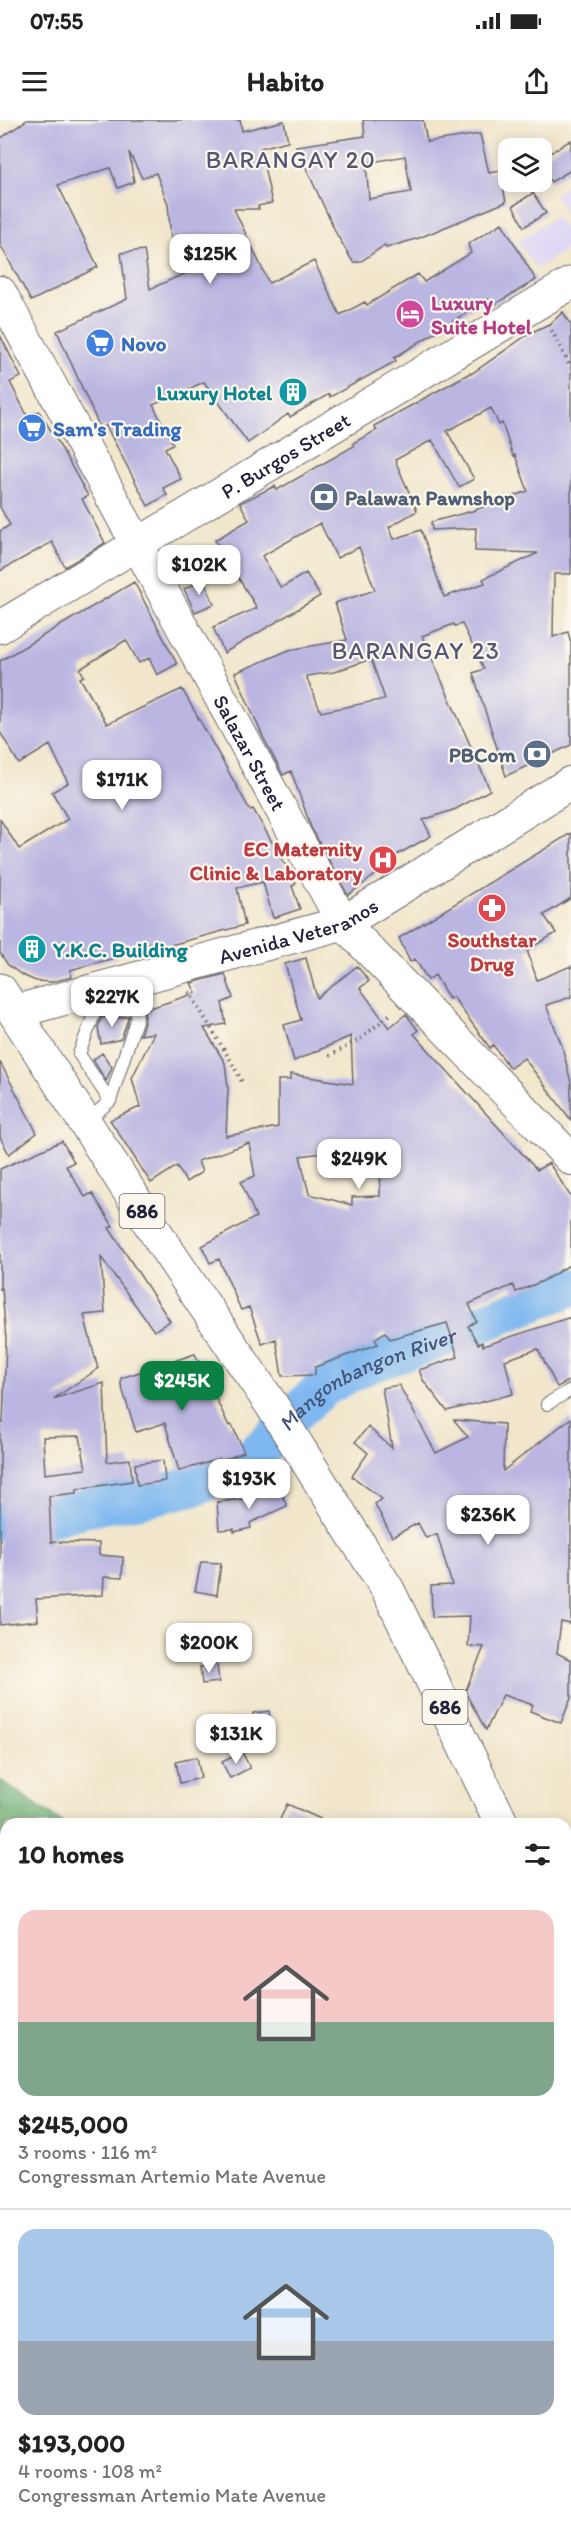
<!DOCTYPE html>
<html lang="en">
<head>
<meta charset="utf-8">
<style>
  :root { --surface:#fff; --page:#f2f2f2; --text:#222; --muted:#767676; --line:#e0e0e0; --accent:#0b8043 }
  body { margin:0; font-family:Itim,sans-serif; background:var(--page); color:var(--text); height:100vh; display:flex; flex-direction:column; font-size:22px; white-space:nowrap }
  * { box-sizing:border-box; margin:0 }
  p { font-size:20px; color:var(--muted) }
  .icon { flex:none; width:33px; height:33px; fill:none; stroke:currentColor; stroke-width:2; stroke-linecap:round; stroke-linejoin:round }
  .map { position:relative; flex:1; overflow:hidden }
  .panel { position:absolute; left:0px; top:1698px; width:572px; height:722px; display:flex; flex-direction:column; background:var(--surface); border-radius:18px 18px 0 0; box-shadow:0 3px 15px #0003 }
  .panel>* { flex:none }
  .controls { position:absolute; left:498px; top:18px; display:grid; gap:12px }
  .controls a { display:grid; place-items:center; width:54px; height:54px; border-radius:12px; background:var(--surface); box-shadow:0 3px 15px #0003; font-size:30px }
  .price { position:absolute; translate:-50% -51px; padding:0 14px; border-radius:12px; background:#fff; color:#222; font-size:20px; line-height:39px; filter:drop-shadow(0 2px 3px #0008) }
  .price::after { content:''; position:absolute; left:50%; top:36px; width:18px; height:14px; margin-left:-9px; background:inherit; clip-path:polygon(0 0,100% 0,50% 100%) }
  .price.on { background:var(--accent); color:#fff }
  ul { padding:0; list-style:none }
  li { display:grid; align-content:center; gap:12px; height:318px; padding:0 18px }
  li+li { border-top:2px solid var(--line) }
  li span { display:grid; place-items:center; height:186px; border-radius:18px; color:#555 }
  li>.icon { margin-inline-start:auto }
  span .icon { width:108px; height:108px; fill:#fffc; stroke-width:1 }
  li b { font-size:26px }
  h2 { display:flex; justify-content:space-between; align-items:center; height:72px; padding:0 18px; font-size:26px }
  .status { display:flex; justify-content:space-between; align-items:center; height:42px; padding:0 30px; background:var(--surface); direction:ltr }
  .status svg { height:16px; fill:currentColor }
  header { display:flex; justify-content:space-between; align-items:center; height:78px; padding:0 18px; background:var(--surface); font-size:27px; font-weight:700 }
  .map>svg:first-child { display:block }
  .built { fill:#ddd5f6 }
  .forest { fill:#6aad72; stroke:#466856; stroke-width:1.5 }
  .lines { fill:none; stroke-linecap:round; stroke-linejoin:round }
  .river { stroke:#7fb8f0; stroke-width:39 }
  .building { fill:#bab5e1; fill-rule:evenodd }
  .lane-casing { stroke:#6a676d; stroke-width:14 }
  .secondary-casing { stroke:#6a676d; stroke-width:34 }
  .primary-casing { stroke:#6a676d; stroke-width:35 }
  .path { stroke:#6a676d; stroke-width:4; stroke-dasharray:1.5 4.5; stroke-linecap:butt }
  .lane { stroke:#fff; stroke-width:12 }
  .secondary { stroke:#fff; stroke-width:32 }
  .primary { stroke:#fff; stroke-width:33 }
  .labels { text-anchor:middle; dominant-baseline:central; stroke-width:4.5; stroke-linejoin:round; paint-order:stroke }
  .shield { fill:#fbf7ec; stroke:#636270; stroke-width:1.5 }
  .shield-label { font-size:20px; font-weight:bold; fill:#22223b }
  .hotel-label { font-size:21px; font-weight:bold; fill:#b23c85; stroke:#fbf7ec; text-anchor:start }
  .shop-label { font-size:21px; font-weight:bold; fill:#366cbe; stroke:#fbf7ec; text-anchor:start }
  .culture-label { font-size:21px; font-weight:bold; fill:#0d838f; stroke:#fbf7ec; text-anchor:end }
  .street-label { font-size:21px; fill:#22223b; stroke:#fbf7ec }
  .service-label { font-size:21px; font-weight:bold; fill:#4e5e75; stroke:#fbf7ec; text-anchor:start }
  .health-label { font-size:21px; font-weight:bold; fill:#be3a42; stroke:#fbf7ec; text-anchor:end }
  .water-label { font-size:22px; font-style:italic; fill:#43567a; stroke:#fbf7ec }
  .quarter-label { font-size:24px; letter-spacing:1.5px; fill:#575575; stroke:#fbf7ec }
</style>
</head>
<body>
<div class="status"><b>07:55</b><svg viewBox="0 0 49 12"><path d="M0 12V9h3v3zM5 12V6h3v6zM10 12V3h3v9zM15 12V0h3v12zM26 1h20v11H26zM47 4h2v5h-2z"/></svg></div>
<header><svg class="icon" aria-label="menu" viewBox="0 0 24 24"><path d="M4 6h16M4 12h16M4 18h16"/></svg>Habito<svg class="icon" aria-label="share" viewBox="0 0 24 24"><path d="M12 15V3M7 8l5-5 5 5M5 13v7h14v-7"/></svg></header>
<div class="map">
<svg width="571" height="2419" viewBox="0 0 571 2419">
  <rect width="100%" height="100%" fill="#fbf7ec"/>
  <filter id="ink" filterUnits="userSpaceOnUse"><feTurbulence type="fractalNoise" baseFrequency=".0167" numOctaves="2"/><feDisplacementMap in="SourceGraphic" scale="12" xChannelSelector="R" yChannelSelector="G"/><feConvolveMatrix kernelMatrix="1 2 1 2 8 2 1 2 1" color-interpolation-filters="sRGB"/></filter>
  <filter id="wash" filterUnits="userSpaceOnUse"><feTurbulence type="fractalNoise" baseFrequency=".008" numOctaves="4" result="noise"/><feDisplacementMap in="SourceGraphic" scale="24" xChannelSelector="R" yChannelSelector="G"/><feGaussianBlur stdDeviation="1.35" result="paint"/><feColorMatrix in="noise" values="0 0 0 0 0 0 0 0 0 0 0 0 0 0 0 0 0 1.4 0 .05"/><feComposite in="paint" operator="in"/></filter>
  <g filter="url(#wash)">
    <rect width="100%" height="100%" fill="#f1e6cb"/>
    <path class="built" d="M571,64V106L554,74Z
      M556,96L571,119V126L536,149L518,121Z"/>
    <path class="forest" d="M0,1660L65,1704H6V2414H490L492,2419H0Z"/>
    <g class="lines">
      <path class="river" id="s1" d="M0,1401L40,1400L92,1386L139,1379L198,1365L240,1346L269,1322L297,1291L326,1266L366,1245L452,1215L571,1167"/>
    </g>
    <g id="blocks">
      <path class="building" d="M27,0H240L242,11L284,1L288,21L260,28L272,83L258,86L259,89H234L269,163L314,141L340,195L365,182L367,185L418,154L424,162L471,133L468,124L502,103L536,160L492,186L488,179L394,238L396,241L330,277L329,274L290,297L288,294L248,323L204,262L153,285L173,324L165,328L181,359L163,368L167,375L148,386L106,306L100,308L57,211L127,179L121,133L144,130L150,169L186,153L171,120L168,84L156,53L142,58L129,32L134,62L118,68L110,48L58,65L98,147L31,181L0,124V19Z
        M363,0H423L427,22L480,14L489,53L500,51L506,82L419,118L386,128L385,125L360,142H353L337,115L296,26L365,16ZM405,36L411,72L369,79L366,43Z
        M571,20V50L551,62L542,46V38Z
        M533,73L546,93L524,107L513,86Z
        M563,192L571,205V454H554L553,517L568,512L571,523V625L506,656L473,553L484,549L462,504L455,506L454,504L422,516L490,670L456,689L423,700L431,716L393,737L394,741L348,775L311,707L291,651L283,655L263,617L235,553L289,530L347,520L335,483L375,470L359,427L337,438L320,403L262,436L281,468L306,453L320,476L224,533L213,507L257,488L215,420L249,400L240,383L275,366L277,370L354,326L353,323L377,310L374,306L470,253L471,254L530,213L551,203ZM491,288L499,305L502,303L513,336L515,335L528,371L472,391L431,402L432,410L476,408L475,431L538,433L483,459L485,463L444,477L421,410L394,419L389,407L417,391L395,340L432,320L459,367L474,359L447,311ZM371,539L385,579L321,592L306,556L334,552Z
        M0,215L21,257L10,262L28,297L39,291L56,319L88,376L82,379L105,423L65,447L52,422L0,451V411L10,405L0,387Z
        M204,460L214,484L195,492L184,469Z
        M134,462L177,544L157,555L149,538L139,543L126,520L80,549L84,556L80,558L107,604L182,569L250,690L253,689L296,764L292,766L300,789L273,798L263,762L237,768L245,805L152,830L150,823L117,832L118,837L70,850L72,857L51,862L36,861L22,855L8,845L0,833V699L19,729L68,699L52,672L68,663L50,625L19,644L0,612V541Z
        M571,713V778L544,795L556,813L527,830L537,860L571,846V877L546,885L562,926L571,963V1000L524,938L510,948L493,925L490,928L453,877L449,879L435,855L428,860L415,839L410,842L399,818Z
        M306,838L317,878L357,846L369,861L360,868L389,908L406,894L418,910L414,914L537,1050L549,1043L571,1077V1144L543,1161L516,1172L513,1165L469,1184L476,1201L468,1206L478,1224L482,1222L483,1226L571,1197V1260L557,1267L538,1229L505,1240L513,1274L447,1291L423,1260L419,1250L458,1237L447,1203L390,1219L385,1212L375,1219L378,1224L315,1247V1255L282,1256L276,1219L262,1224L249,1187L241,1190L219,1139L210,1143L202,1126L256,1097L241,1062L255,1056L249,1023L198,1041L202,1052L186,1062L177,1046L151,1063L110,1000L140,987L132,958L154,913L140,915L145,899L144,890L196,873L191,863L225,854L233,878L222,883L226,904L204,908L225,943L228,968L226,1016L278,1007V960H290V954L353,964L351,916L294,941L284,905L301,900L285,844ZM346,1030L345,1043L381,1044L380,1076L352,1077V1085L309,1074L300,1036Z
        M118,894L119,898L129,896L121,919L101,924L98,908L101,898Z
        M102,933L112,947L106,961L93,940Z
        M0,942L37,1013L9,1034L0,1017Z
        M62,1021L74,1042L66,1046L85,1077L92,1073L113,1106L109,1108L170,1201L154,1211L101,1137L105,1193L84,1195L98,1249L53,1279L104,1263L107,1342L130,1339L132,1361L77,1369V1373L49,1376L51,1422L99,1423V1435L123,1437L122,1458L104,1457L103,1475L36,1479L38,1501L0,1505V1302L3,1303L6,1220L2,1168L0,1169V1049ZM80,1316L86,1349L45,1354L43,1317Z
        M195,1234L229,1306L232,1305L244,1332L221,1341L220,1339L179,1351L165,1303L136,1312L121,1265V1258Z
        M399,1265L436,1333L468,1317L454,1300L504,1304L503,1351L571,1298V1504L561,1502L557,1533L571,1540V1578L561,1603L530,1591L533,1585L503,1575L486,1610L465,1572L484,1527L468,1526L470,1496L432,1497L431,1466L452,1465L437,1414L426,1418L418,1403L392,1417L375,1384L382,1379L352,1356L368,1333L355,1322L368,1307L392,1328L382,1268Z
        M163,1340L165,1361L137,1365L135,1344Z
        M278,1366L287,1386L250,1403L251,1408L234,1412V1409L219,1410L217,1382L253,1378Z
        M201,1442L221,1443L217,1475L195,1471Z
        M217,1545L219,1562L202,1564L200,1547Z
        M269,1591L271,1610L255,1612L253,1593Z
        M242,1632L250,1648L230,1658L222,1642Z
        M197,1637L201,1658L180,1663L176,1642Z
        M287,1684L332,1704H278Z"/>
    </g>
  </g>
  <g filter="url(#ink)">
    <use href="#blocks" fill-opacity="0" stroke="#6a676d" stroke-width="1.5"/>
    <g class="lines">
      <g class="lane-casing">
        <path id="lane" d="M89,872L93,897L79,934L110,981
          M86,1002L110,981L137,897L131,862
          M547,1284L571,1270"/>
      </g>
      <g class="secondary-casing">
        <g id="secondary">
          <path id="s2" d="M0,172L343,803L571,1039"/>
          <path id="s3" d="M0,507L571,163"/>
        </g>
      </g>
      <g class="primary-casing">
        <g id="primary">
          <path d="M0,870L167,1130L273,1287L388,1470L502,1704"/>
          <path id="s4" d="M14,892L343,803L571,663"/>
          <path d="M566,1853L571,1866"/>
        </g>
      </g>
      <path class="path" d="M549,205L571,248
        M189,872L231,941L242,962
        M329,936L359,920L393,892"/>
      <use href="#lane" class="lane"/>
      <use href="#secondary" class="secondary"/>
      <use href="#primary" class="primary"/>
    </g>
  </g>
  <defs>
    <g id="hotel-disc" transform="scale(1.5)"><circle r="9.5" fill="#d1479c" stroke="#fbf7ec"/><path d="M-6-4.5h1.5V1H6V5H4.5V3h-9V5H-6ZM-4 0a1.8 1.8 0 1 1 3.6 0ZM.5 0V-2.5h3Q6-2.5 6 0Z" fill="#fff"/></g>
    <g id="supermarket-disc" transform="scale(1.5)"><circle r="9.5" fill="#3f7fe0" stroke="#fbf7ec"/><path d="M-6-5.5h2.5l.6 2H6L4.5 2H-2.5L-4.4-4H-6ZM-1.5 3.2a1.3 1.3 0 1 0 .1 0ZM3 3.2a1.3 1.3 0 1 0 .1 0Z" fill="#fff"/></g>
    <g id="building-disc" transform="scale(1.5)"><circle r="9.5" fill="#0f9aa8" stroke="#fbf7ec"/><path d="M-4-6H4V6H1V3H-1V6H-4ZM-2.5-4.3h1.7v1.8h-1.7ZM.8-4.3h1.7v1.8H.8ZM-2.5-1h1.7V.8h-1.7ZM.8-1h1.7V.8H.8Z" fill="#fff"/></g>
    <g id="bank-disc" transform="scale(1.5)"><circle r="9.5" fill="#5c6f8a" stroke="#fbf7ec"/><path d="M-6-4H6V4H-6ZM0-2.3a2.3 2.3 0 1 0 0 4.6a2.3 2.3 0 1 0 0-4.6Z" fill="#fff"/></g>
    <g id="hospital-disc" transform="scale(1.5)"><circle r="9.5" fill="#e0444e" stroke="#fbf7ec"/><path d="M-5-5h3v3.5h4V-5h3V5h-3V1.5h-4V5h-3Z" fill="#fff"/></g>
    <g id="pharmacy-disc" transform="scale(1.5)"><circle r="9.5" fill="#e0444e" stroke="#fbf7ec"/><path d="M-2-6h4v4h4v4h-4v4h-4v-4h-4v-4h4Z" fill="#fff"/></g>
  </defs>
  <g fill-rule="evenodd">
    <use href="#hotel-disc" x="410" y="194"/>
    <use href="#supermarket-disc" x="100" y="223"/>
    <use href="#building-disc" x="293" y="272"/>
    <use href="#supermarket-disc" x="32" y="308"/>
    <use href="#bank-disc" x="324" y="377"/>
    <use href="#bank-disc" x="537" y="634"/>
    <use href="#hospital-disc" x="383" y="740"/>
    <use href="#pharmacy-disc" x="492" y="788"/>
    <use href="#building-disc" x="32" y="829"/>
  </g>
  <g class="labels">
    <g class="shield">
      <rect x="119.5" y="1074" width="45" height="34" rx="4.5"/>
      <rect x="422.5" y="1570" width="45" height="34" rx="4.5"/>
    </g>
    <g class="shield-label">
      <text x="142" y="1091">686</text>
      <text x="445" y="1587">686</text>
    </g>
    <g class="hotel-label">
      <text x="431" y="182">Luxury<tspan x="431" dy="24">Suite Hotel</tspan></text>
    </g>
    <g class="shop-label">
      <text x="121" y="223">Novo</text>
      <text x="53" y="308">Sam's Trading</text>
    </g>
    <g class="culture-label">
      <text x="272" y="272">Luxury Hotel</text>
      <text x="53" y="829" text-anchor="start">Y.K.C. Building</text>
    </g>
    <g class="street-label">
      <text stroke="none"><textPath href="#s3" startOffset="333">P. Burgos Street</textPath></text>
      <text stroke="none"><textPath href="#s2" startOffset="524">Salazar Street</textPath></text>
      <text stroke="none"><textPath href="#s4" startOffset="296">Avenida Veteranos</textPath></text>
    </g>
    <g class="service-label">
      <text x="345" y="377">Palawan Pawnshop</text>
      <text x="516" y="634" text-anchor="end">PBCom</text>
    </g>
    <g class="health-label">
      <text x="362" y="728">EC Maternity<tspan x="362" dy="24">Clinic &amp; Laboratory</tspan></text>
      <text x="492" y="819" text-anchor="middle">Southstar<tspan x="492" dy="24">Drug</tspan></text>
    </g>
    <g class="water-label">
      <text stroke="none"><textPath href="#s1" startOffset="405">Mangonbangon River</textPath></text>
    </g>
    <g class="quarter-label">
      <text x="291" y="39">BARANGAY 20</text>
      <text x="416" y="530">BARANGAY 23</text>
    </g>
  </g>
</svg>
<div class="controls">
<a><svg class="icon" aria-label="layers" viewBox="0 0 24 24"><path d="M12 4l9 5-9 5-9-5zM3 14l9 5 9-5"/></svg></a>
</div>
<b class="price" style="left:210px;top:165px">$125K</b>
<b class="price" style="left:199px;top:476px">$102K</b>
<b class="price" style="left:122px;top:691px">$171K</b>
<b class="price" style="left:112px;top:908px">$227K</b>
<b class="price" style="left:359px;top:1070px">$249K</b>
<b class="price on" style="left:182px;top:1292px">$245K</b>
<b class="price" style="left:249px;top:1390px">$193K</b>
<b class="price" style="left:488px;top:1426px">$236K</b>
<b class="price" style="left:209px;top:1554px">$200K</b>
<b class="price" style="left:236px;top:1645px">$131K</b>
<section class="panel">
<h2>10 homes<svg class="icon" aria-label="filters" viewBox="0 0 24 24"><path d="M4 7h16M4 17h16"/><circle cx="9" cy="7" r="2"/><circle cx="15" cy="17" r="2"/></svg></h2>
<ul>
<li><span style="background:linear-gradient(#f6c9c9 60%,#7fa58c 0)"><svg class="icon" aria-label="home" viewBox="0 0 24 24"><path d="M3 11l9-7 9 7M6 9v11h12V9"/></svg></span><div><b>$245,000</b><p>3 rooms · 116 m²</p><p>Congressman Artemio Mate Avenue</p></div></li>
<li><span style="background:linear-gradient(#a9c7e8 60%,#9aa5b1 0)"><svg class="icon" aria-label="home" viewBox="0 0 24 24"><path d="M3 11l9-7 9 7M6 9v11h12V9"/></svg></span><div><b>$193,000</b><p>4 rooms · 108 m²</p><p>Congressman Artemio Mate Avenue</p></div></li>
</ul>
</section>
</div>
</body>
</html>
